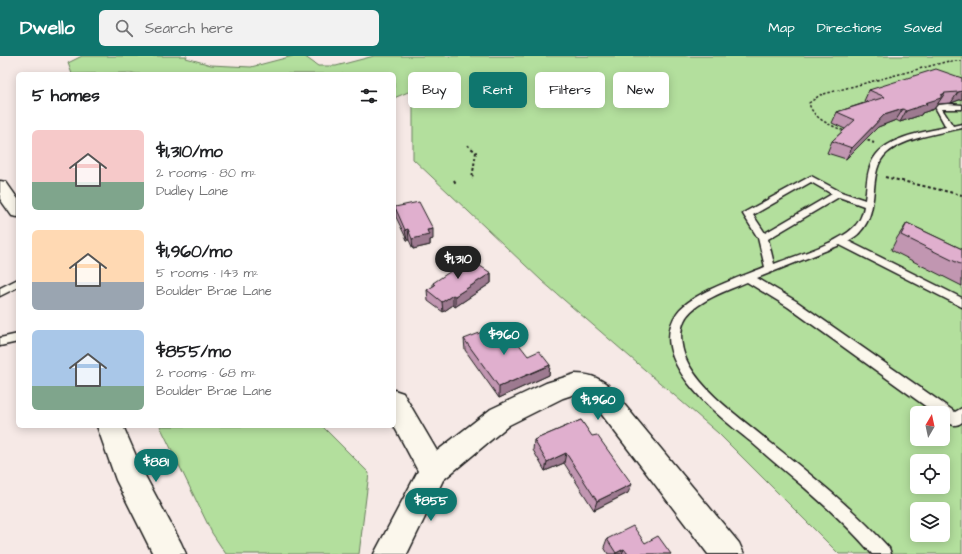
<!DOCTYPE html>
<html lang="en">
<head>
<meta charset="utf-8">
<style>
  :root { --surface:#fff; --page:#f2f2f2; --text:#202124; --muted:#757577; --accent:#0f766e }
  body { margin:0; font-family:"Architects Daughter",sans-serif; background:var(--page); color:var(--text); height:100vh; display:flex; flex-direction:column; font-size:15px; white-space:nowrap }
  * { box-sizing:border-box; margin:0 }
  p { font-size:13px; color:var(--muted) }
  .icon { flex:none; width:22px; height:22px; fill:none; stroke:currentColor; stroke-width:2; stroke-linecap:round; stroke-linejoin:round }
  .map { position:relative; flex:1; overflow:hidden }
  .panel { position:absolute; left:16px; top:16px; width:380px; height:356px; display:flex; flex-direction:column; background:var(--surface); border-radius:6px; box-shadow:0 2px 10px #0003 }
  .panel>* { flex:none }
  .guide { position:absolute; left:408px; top:16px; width:380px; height:36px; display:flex; gap:8px }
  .needle { width:26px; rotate:9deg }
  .buttons { position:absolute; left:910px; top:350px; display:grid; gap:8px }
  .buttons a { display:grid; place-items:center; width:40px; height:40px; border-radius:6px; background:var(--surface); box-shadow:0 2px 10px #0003; font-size:20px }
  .price { position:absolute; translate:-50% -34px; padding:0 9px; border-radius:14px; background:var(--accent); color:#fff; font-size:13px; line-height:26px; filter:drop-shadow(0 1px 2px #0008) }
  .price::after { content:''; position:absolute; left:50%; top:24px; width:12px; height:9px; margin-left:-6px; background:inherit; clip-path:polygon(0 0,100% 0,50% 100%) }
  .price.on { background:#222; color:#fff }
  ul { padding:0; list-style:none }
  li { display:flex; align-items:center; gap:12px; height:100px; padding:0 16px }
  li span { display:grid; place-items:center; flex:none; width:112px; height:80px; border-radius:6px; color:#555 }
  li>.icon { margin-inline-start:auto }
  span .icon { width:48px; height:48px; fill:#fffc; stroke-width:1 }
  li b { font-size:17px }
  h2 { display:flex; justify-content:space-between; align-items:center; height:48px; padding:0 16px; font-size:17px }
  .tag { padding:0 14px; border-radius:6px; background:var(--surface); box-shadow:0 2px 10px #0003; font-size:14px; line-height:36px }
  .tag.on { background:var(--accent); color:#fff }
  header { display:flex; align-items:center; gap:24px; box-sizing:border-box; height:56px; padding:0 20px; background:var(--accent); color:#fff }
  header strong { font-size:19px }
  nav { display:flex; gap:22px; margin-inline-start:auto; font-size:14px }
  .search { width:280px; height:36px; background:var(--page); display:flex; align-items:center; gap:10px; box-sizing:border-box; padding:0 14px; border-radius:6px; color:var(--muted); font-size:15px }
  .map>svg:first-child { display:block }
  .green { fill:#b3df9d; stroke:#687e5c; fill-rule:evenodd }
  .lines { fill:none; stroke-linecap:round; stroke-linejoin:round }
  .lane-casing { stroke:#1c1c1c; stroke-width:3 }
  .street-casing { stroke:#1c1c1c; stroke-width:3 }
  .secondary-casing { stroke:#1c1c1c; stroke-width:3 }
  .path-far1 { stroke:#1c1c1c; stroke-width:1.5; stroke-dasharray:2.5 2; stroke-linecap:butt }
  .path { stroke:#1c1c1c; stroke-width:2; stroke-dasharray:3 2.5; stroke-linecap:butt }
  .lane { fill:#fbf7ec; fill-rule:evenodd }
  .street { fill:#fbf7ec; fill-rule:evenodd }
  .secondary { fill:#fbf7ec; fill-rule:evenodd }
  .wall { fill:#c196b1; stroke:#1c1c1c }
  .shaded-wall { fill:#9d7a90; stroke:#1c1c1c }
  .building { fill:#e0afce; stroke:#1c1c1c }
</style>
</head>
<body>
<header>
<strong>Dwello</strong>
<div class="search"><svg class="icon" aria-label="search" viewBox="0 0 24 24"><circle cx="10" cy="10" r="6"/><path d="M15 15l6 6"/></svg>Search here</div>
<nav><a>Map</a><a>Directions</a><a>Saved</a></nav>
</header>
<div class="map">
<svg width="962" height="498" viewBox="0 0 962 498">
  <rect width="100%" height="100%" fill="#f6e9e6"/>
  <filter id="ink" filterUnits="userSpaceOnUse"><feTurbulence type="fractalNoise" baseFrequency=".025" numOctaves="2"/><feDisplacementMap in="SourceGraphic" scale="8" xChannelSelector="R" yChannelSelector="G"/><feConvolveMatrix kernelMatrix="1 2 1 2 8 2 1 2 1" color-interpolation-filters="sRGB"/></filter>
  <g filter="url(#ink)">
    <path class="green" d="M82,0H187L186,2L211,9L251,11L293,0H304L318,10H336L374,0H962V498H839L718,377L542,225L413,103V34L394,42V18H137L132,17L72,18L68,7ZM917,357H943V383H917ZM917,405H943V431H917ZM917,453H943V479H917Z
      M160,370H322L369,417L359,498H226L212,477Z"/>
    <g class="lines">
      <g class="lane-casing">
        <path id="lane" d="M948,48L962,49V53H942L953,70L962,68V72C940,77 904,82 887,97C866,115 882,153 860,176C857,180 852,182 848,185L962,242V251L840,189L757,222L796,245L955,356L962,352V366C955,372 950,368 943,363V357H935L788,251L747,226C729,234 692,246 684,265C678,278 682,297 689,309C707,340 740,361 767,384C811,419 851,450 889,492L891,498H872C852,474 829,453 805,432C787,417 768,401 750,385C719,360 645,304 677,257C691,237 741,221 765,211L758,182L743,158L745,156L811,120L841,136L865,144C867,132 866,120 871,108C881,81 922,77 946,71L935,51L938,49ZM811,126L832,138L765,177L753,159ZM839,141L864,150C863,158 859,167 853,172C838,187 795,200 774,208L768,183Z
          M18,223V231L0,240V232Z
          M18,278V286L0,290V282Z"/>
      </g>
      <g class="street-casing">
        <path id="street" d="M575,318C589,318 597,321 608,329L739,487L744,498H708L590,343L582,338H575L563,342L509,369L443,424L407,498H374L418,415L394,370V334L403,337L437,395L491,353L546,327Z"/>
      </g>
      <g class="secondary-casing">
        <path id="secondary" d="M0,125L6,126L18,143V161L12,160L0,143Z
          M97,370H123L143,416L181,487L186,498H153L116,424Z"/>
      </g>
      <path class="path-far1" d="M847,76C833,70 813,64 809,47L820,39L949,5H962"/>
      <path class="path" d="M862,82L874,87
        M467,89L476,96L472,123
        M885,121L962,139
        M454,124L456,128"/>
      <use href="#lane" class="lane"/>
      <use href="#street" class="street"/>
      <use href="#secondary" class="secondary"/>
    </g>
    <path class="wall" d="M962,22V43L951,47L938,48L934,53L922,57L921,59L900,66L896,64L878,71L846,103L827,97L832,85L845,73L832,67L837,56L867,46L864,45L869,34Z
      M395,151L433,183L430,184V189L413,193L409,184H407L396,161Z
      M907,167L962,193V230L891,194L897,182Z
      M491,217V227L455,251L453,249L443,256L428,245L427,234L433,231V227Z
      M464,283L528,300L550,309L549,319L499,342L465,294Z
      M581,364L628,437L594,454L564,407L545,415L533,394L534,384Z
      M607,483L645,487L671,498H608L604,491Z"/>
    <path class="shaded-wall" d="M962,35V43L951,47L958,36Z
      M945,37L934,53L922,57L921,59L900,66L906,55L925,47Z
      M903,53L896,64L878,71L846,103L852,92L884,59Z
      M408,173L409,184H407L405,174Z
      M433,173V183L430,184V189L413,193L412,183L427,174Z
      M491,217V227L455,251V240Z
      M453,239V249L443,256L442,246Z
      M550,309L549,319L499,342V331Z
      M566,397L564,407L545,415L547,406Z
      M632,428L628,437L594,454L597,445Z
      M624,493L622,498H615L616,497Z"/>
    <path class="building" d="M936,13L962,22V35L958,36L945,37L941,39V42L925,47L927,48L906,55L903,53L884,59L852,92L832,85L855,64L837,56L885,41L869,34Z
      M419,146L433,173L427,174L429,179L412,183L408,173L405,174L395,151Z
      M907,167L962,193V209L901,179Z
      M469,203L491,217L455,240L453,239L442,246L427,234L435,229L433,227Z
      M503,268L528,300L539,295L550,309L499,331L464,283Z
      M581,364L592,380L597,379L632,428L597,445L566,397L547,406L534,384Z
      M633,470L645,487L658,480L671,498H628L624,493L616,497L607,483Z"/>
  </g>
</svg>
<div class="buttons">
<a><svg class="needle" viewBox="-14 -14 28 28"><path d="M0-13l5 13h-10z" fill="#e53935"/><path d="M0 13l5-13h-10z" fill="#757577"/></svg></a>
<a><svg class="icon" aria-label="locate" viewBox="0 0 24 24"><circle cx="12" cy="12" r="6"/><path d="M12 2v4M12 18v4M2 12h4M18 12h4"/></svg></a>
<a><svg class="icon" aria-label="layers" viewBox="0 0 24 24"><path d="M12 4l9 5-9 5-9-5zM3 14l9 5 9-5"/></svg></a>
</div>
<b class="price on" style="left:458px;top:224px">$1,310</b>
<b class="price" style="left:504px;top:300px">$960</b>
<b class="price" style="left:598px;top:365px">$1,960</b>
<b class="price" style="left:156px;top:427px">$881</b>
<b class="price" style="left:431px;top:466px">$855</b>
<div class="guide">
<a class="tag">Buy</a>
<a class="tag on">Rent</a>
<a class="tag">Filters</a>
<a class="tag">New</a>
</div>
<section class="panel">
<h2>5 homes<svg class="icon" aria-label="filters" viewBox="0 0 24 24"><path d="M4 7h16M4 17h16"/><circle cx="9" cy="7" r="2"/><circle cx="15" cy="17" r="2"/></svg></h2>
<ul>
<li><span style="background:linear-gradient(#f6c9c9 65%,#7fa58c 0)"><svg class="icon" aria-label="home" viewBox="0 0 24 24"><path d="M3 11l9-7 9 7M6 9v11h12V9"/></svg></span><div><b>$1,310/mo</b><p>2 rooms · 80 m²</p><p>Dudley Lane</p></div></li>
<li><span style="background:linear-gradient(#ffd9b3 65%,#9aa5b1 0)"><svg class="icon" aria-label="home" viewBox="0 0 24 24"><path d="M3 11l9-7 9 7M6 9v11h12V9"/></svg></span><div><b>$1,960/mo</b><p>5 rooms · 143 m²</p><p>Boulder Brae Lane</p></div></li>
<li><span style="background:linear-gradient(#a9c7e8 70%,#7fa58c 0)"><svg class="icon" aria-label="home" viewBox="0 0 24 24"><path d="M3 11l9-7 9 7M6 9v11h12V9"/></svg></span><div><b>$855/mo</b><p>2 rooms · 68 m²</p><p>Boulder Brae Lane</p></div></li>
</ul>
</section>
</div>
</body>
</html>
